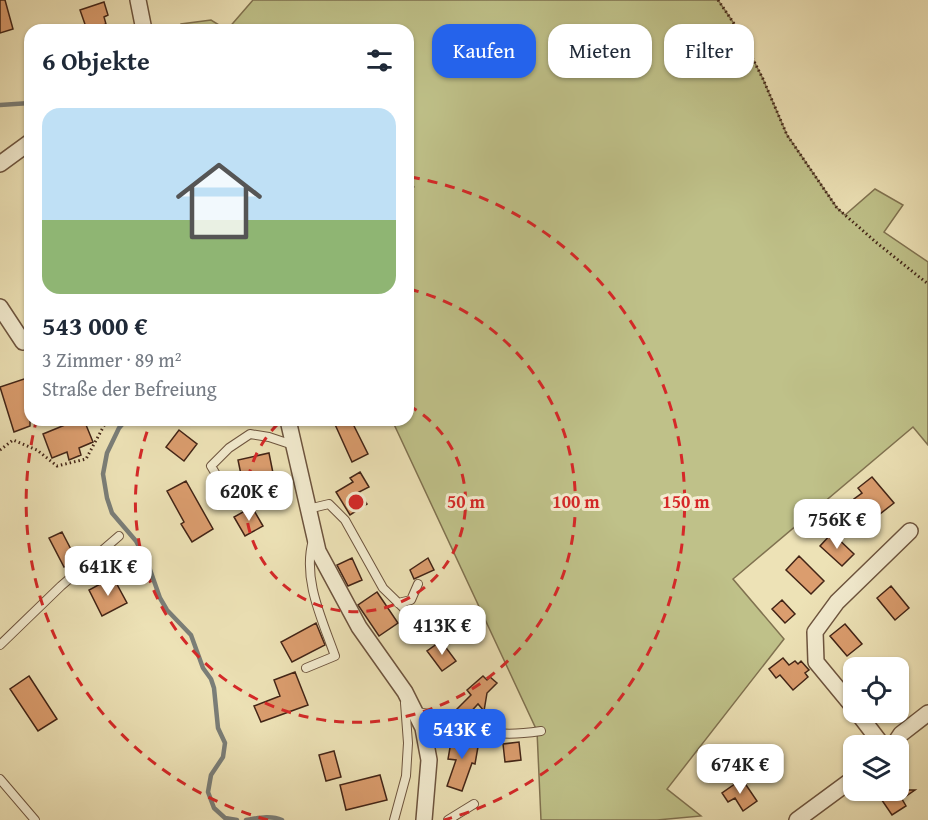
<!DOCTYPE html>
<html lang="de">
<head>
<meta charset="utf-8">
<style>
  :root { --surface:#fff; --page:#f6f6f7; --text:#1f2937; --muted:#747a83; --accent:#2563eb }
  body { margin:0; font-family:"Gentium Book Plus",serif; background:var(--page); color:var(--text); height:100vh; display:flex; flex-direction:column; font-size:22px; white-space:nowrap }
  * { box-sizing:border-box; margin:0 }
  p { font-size:20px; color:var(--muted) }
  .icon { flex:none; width:33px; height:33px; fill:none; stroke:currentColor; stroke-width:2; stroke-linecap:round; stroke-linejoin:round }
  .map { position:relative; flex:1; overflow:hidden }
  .details { position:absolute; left:24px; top:24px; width:390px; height:402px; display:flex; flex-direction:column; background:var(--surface); border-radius:18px; box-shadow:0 2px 4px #0004 }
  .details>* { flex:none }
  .guide { position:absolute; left:432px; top:24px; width:405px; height:54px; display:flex; gap:12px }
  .controls { position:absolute; left:843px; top:657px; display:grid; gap:12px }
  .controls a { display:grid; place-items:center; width:66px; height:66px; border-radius:12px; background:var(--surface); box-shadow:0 2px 4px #0004; font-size:30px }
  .price { position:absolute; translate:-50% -51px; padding:0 14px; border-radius:12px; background:#fff; color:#222; font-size:20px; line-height:39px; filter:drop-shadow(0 2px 3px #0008) }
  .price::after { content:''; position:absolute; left:50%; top:36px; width:18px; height:14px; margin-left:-9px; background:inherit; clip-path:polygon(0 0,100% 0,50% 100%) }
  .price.on { background:var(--accent); color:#fff }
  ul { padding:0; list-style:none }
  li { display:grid; align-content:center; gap:12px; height:318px; padding:0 18px }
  li span { display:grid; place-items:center; height:186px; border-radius:18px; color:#555 }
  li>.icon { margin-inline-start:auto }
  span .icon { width:108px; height:108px; fill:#fffc; stroke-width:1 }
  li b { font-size:26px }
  h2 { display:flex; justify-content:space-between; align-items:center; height:72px; padding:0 18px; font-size:26px }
  .tag { padding:0 21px; border-radius:18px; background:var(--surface); box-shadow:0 2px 4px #0004; font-size:21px; line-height:54px }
  .tag.on { background:var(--accent); color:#fff }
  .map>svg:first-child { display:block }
  .green { fill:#bfc189; stroke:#807250; stroke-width:1.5 }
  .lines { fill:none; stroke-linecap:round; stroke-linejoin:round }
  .stream { stroke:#7a7e78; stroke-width:4.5 }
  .building { fill:#db9d6e; stroke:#422416; stroke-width:1.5 }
  .lane-casing { stroke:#6d543e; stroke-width:10 }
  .street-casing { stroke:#6d543e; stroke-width:18 }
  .path { stroke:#422416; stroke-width:3; stroke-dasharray:1.5 3; stroke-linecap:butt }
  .lane { stroke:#f3ecd0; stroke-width:8 }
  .street { stroke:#f3ecd0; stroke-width:15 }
  .ring { fill:none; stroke:#d62828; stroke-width:3; stroke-dasharray:10 8 }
  .centre { fill:#d62828; stroke:#f3ecd0; stroke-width:3 }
  .ring-label { font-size:18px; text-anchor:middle; font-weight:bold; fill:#d62828; stroke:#f3ecd0; stroke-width:6; stroke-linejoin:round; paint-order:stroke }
</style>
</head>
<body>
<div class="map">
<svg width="928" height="820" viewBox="0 0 928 820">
  <rect width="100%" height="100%" fill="#ede2b6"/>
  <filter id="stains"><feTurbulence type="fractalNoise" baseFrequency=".00333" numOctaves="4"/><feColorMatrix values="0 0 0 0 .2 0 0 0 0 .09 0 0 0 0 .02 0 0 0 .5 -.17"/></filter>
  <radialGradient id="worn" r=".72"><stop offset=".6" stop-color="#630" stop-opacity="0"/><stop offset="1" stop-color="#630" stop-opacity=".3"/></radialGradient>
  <path class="green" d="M253,0H718L737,28L763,79L787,135L837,208L845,215L875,189L903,205L884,232L928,262V445L913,427L733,579L784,639L667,789L701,816L657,820H541L537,731L392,420H408V192L414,187L408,179V30H181V24L211,20L227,30Z"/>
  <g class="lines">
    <path class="stream" d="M0,105L30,103
      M126,420L119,428L107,453L103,474L107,498L112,513L136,541L148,564L160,598L167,610L191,635L203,668L211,679L214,688L218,728L225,743L223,757L211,775L208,792L214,808L225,818L237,820
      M246,820C258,818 271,815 282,820"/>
  </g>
  <path class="building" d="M0,0H5L13,29L0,33Z
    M104,2L108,15L104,17L106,24L87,30L80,10Z
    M30,377V426L14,432L0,387Z
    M77,420H84L93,442L79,448L81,455L69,460L67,452L52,458L43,434Z
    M333,420H351L368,454L352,462Z
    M179,430L197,444L184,461L166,447Z
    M269,453L277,493L246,499L238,460Z
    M360,472L369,487L359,492L367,504L350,515L336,492L353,482L350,478Z
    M872,477L894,503L871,521L854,499L862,493L858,488Z
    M186,481L213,529L192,542L181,524L184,522L167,491Z
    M252,507L263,526L245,536L234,517Z
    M62,532L77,561L64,567L49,538Z
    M832,533L854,554L842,566L820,546Z
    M799,556L824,581L811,594L786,570Z
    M352,558L362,580L348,586L337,565Z
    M428,558L434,570L414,579L410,570Z
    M113,577L127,603L102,616L89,590Z
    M891,586L909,608L895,620L877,598Z
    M377,592L398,623L379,636L358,605Z
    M782,600L795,614L785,623L772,609Z
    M316,623L325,645L292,662L281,642Z
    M845,624L862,644L847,656L830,636Z
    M441,641L456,661L442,671L427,651Z
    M783,658L789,665L795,661L798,664L801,661L809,670L805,673L808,677L793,690L780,675L776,678L769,669Z
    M295,672L308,705L261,722L254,706L280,696L274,680Z
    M29,676L57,719L38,731L10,689Z
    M483,676L487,680L490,677L497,683L487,693L484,711L478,704L465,718L460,716L455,711L471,695L467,690Z
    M452,736L479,741L475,764L472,763L462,791L447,786L456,760L448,759Z
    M519,742L521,760L505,762L503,744Z
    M334,751L341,777L326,781L319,755Z
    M380,775L387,800L346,810L340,785Z
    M742,779L757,801L743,811L735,798L728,802L722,793Z
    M875,790H915L902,799L906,806L892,815Z"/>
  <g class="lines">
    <g class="lane-casing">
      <path id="lane" d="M232,501L211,466L229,448L250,434L269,437L293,445
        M308,509L329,504L345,520L383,588L423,627
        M398,603L411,600L418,584
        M0,645L61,586L119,536
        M306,668L335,656C322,619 302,579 313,540
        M415,712C444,714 470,729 498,733C512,735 527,733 541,731
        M0,779L35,820
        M394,820L406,776L408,743L405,703
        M448,820L474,804"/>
    </g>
    <g class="street-casing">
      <path id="street" d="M138,0L144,30
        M0,164L30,142
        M0,307L23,342
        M288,420L318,551L359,627L405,692L423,728L429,760L424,820
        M854,708L816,662L815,632L837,602L910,531
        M857,712L883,746
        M893,746L901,734L928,713
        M797,820L854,778"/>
    </g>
    <path class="path" d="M718,0L737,28L763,79L787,135L837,208L877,243L928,284
      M0,450L13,440L37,450L57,466L86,459L107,420"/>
    <use href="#lane" class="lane"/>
    <use href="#street" class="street"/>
  </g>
  <g class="ring">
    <path d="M408 405A110 110 0 1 1 282 420"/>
    <path d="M409 289A220 220 0 1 1 151 421"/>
    <path d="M268 820A330 330 0 0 1 36 422M410 177A330 330 0 0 1 444 820"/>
  </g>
  <circle cx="356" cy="502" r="9" class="centre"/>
  <g class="ring-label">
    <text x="466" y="508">50 m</text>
    <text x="576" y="508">100 m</text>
    <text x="686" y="508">150 m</text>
  </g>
  <rect width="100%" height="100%" filter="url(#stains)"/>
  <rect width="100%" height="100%" fill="url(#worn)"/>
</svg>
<div class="controls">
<a><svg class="icon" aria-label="locate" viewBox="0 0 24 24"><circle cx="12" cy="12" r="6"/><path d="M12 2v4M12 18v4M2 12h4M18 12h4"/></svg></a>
<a><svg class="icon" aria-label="layers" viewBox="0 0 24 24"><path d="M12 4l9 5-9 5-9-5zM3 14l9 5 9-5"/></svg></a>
</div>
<b class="price" style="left:249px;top:522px">620K €</b>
<b class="price" style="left:837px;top:550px">756K €</b>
<b class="price" style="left:108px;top:597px">641K €</b>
<b class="price" style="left:442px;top:656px">413K €</b>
<b class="price on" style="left:462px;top:760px">543K €</b>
<b class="price" style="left:740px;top:795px">674K €</b>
<div class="guide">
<a class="tag on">Kaufen</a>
<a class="tag">Mieten</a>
<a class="tag">Filter</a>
</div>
<section class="details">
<h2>6 Objekte<svg class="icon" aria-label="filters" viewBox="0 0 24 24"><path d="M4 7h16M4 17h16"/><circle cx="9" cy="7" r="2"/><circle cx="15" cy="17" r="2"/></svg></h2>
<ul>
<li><span style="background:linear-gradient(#bfe0f5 60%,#8fb573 0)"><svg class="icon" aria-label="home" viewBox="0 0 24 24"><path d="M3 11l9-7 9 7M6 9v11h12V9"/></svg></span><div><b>543 000 €</b><p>3 Zimmer · 89 m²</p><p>Straße der Befreiung</p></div></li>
</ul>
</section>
</div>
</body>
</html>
